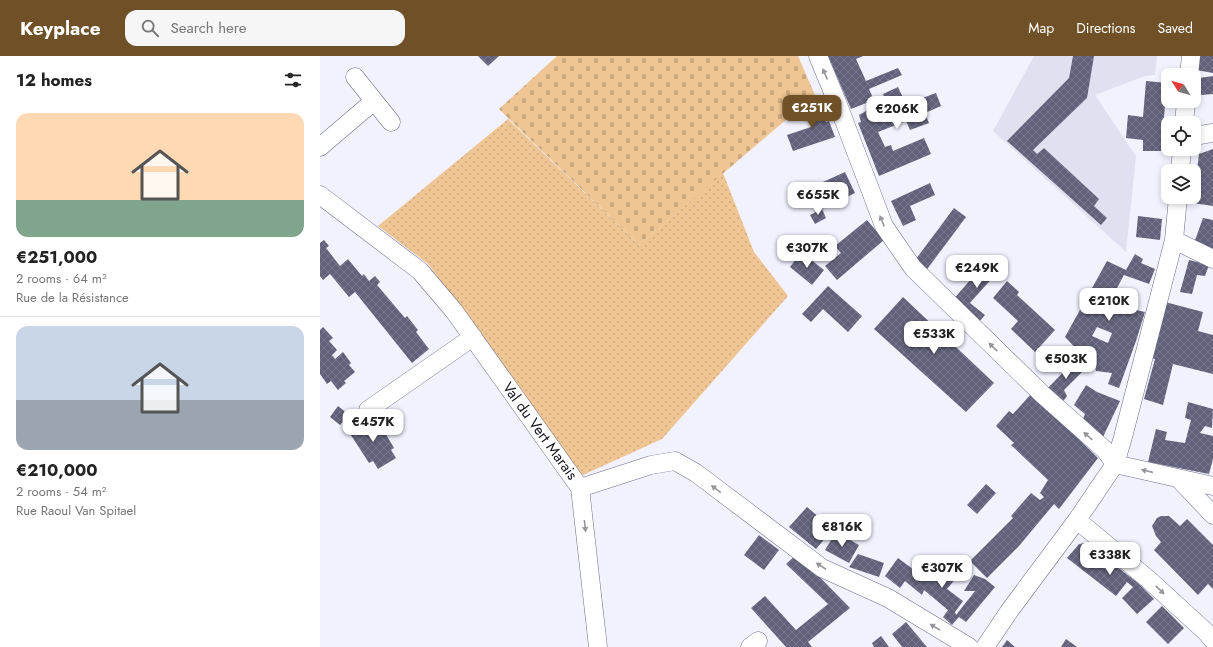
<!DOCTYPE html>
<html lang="en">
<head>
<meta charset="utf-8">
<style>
  :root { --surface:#fff; --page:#f6f6f6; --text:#222; --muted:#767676; --line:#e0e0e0; --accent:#705026 }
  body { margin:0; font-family:Jost,sans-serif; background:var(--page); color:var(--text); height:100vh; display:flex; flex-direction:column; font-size:15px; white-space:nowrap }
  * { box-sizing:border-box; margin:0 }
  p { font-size:13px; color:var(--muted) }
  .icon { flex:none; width:22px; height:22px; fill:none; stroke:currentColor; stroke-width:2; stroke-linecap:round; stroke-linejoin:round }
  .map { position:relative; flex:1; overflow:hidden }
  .side { display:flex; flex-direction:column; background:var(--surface); width:320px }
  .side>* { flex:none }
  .needle { width:26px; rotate:307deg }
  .tools { position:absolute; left:841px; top:12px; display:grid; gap:8px }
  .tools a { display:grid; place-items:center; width:40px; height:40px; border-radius:8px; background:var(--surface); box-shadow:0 2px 6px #0003; font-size:20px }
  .price { position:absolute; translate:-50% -34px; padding:0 9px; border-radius:8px; background:#fff; color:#222; font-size:13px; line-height:26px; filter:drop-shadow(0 1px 2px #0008) }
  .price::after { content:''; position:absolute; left:50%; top:24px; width:12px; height:9px; margin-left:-6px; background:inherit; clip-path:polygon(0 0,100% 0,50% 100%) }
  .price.on { background:var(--accent); color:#fff }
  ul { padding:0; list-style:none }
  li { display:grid; align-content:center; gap:8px; height:212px; padding:0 16px }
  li+li { border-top:1px solid var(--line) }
  li span { display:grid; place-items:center; height:124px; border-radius:12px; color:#555 }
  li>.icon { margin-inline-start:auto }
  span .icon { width:72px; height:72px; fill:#fffc; stroke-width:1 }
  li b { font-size:17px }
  h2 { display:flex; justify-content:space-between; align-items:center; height:48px; padding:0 16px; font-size:17px }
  header { display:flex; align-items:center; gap:24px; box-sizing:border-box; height:56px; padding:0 20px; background:var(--accent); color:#fff }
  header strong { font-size:19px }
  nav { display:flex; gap:22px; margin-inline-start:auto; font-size:14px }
  .search { width:280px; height:36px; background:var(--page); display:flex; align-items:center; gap:10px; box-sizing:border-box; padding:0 14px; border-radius:12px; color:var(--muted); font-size:15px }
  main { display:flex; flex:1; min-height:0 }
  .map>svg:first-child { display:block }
  .built { fill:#e1e0f0 }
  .grass { fill:url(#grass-dots) }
  .cemetery { fill:url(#cemetery-stones) }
  .building { fill:url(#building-cross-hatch); fill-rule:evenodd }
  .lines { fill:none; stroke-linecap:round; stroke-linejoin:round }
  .minor-casing { stroke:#6e6d88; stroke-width:19 }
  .minor { stroke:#fff; stroke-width:18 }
  .oneway { fill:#96959a }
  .labels { text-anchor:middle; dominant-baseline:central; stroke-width:3; stroke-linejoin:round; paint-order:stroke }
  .street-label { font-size:15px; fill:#15141f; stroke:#fff }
</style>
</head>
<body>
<header>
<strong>Keyplace</strong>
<div class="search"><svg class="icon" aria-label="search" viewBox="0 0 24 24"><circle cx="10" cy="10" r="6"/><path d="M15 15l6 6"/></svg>Search here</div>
<nav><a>Map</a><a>Directions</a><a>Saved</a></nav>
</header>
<main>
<section class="side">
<h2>12 homes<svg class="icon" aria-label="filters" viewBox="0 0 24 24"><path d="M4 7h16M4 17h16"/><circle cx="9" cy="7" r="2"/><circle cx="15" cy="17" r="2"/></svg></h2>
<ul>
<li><span style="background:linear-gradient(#ffd9b3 70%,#7fa58c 0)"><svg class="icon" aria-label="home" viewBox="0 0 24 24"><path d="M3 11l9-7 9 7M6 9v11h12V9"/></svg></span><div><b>€251,000</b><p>2 rooms · 64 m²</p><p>Rue de la Résistance</p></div></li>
<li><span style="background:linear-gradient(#c9d6e8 60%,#9aa5b1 0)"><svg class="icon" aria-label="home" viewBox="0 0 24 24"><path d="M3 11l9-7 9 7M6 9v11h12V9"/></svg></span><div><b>€210,000</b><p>2 rooms · 54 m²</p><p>Rue Raoul Van Spitael</p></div></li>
</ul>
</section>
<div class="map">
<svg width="893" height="591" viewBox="0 0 893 591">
  <defs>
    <pattern id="grass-dots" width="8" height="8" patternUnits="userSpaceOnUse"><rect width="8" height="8" fill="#eec593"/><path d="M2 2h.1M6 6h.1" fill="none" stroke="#cba87e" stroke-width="1.8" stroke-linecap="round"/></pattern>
    <pattern id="cemetery-stones" width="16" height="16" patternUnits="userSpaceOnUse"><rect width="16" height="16" fill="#eec593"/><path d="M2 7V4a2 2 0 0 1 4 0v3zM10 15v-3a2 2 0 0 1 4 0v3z" fill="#cba87e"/></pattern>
    <pattern id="building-cross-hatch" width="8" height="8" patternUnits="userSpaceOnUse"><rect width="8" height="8" fill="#62617b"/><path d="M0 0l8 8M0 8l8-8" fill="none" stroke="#78778b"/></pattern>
  </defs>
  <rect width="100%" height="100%" fill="#f2f2ff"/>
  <path class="built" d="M714,0H837L835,19L825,20L775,39L816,100L806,196L673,75Z"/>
  <path class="grass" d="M188,63L319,189L403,117L434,196L468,240L342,383L263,419L259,416L108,208L58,170Z"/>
  <path class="cemetery" d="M237,0H478L495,39L319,189L179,53Z"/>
  <path class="building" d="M158,0H179L168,10Z
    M508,0H543L536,3L546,25L578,12L582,19L549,33L554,44L531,53Z
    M753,0H774L767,42L713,94L717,98L724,92L779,143L774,150L787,162L781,169L687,85L749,22Z
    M878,0H893V17L876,14Z
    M893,20V38L881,39L879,22Z
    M826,25L847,27L841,95H823V84L806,82L808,59L823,61Z
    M578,31L586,48L616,37L621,50L605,57L609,67L590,74L586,65L558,76L565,91L571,89L573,95L604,82L611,98L559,120L538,67L541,66L539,59L553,51L557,59L570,54L563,38Z
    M498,42L506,66L509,65L515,81L473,95L467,79L491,71L485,52Z
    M893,93V150L873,147L879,98Z
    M525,116L535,137L502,153L492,131Z
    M610,127L615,139L590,150L596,164L583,170L571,145Z
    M634,152L646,161L605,216L593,207Z
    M502,153L506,162L495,168L490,159Z
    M818,160L842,163L840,184L816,181Z
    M883,162L893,164V195L873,190Z
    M547,164L564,184L517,224L505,210L521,197L515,190Z
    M4,184L9,190L6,192L20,210L28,203L42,220L44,218L49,225L55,220L60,226L57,229L85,262L87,260L98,274L96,276L109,293L92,307L35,236L29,241L10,218L3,224L0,220V187Z
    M481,196L504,214L492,229L470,211Z
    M815,198L823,203L821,207L835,213L829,228L804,219L789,247L802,254V251L825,256L816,285L799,332L788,328L792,317L776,315L775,310L762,299L745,281L787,205L806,214ZM777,271L792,277L788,287L772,280Z
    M671,200L683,210L650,247L665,259L658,267L632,245Z
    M869,204L889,209L885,220L877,219L872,238L860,236Z
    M687,225L699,236L697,239L735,274L715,296L691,273L698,265L673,242Z
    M508,230L542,260L528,276L503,253L491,266L482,258Z
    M583,241L674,327L646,356L554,273Z
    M845,246L883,256L878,275L893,279V318L853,308L843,349L824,343L835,303L830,302Z
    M3,271L13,282L9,285L17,294L12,299L15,303L23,296L31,307L29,309L35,316L24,325L26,327L18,334L11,325L7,328L0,318V274Z
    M757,302L767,311L744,334L747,340L742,347L727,333Z
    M766,329L777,336L800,345L783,381L763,363L765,358L754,349Z
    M712,337L778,402L739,453L734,448L699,490L667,522L650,505L693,462L691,460L711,437L720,444L724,441L720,437L728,424L691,389L694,387L676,370L689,355L693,358Z
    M868,346L893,353L892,372L885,370L880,377L893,380V403L889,418L828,406L836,373L847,376L845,384L865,387L871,364L865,362Z
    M18,350L29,359L20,369L10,361Z
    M44,362L49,370L58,365L74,392L71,394L76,402L58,413L53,405L49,407L27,373Z
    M666,428L676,437L657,458L647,449Z
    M487,451L513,473L496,493L469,471Z
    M841,460H849L860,470L867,463L893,489V533L888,528L878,539L834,494L841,486L836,480L832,470L837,462Z
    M516,476L539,489L529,507L505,494Z
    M439,479L459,494L444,514L424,499Z
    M766,487L818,527L834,543L817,558L802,542L813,531L807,526L796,540L747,502L759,488Z
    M477,498L530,552L488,586L492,591H466L431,552L445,540L476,574L508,548L466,508Z
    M538,498L564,507L559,521L529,511Z
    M578,502L594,514L597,510L613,523L624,510L637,521L627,533L643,545L635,556L636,559L655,535H644L654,519L665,523L675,531L646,566L639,561L632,569L623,561L628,554L604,534L602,539L585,525L580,532L565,520Z
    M842,550L864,572L848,588L826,566Z
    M586,566L607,591H582L572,578Z
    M561,580L569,591H554L552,587Z
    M746,583L757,591H741Z
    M687,584L695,591H682Z"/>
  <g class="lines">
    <g class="minor-casing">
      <path id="minor" d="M498,0L517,46L564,170L593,212L722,338L785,394L795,408
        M869,19L871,0
        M35,21L71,66
        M864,67L866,45
        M874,80L893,77
        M0,91L54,45
        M860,115L862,93
        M0,139L100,215L134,255L260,432L278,591
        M854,184L893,203
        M48,354L153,281
        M795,408L893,430
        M859,423L893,459
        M260,432L331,409L355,405L376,417L502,512L568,542L649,591
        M757,464L828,523L886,576L893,584
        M430,591L438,585
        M665,591L690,554L757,464L795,408L803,381L854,184L858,141"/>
    </g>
    <use href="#minor" class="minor"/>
  </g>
  <defs><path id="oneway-solid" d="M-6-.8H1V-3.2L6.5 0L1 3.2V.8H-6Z"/></defs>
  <g class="oneway">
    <use href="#oneway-solid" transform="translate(505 18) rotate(-113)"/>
    <use href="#oneway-solid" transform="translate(562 165) rotate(-112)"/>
    <use href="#oneway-solid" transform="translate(673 291) rotate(-136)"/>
    <use href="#oneway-solid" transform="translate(768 380) rotate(-138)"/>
    <use href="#oneway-solid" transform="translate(827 415) rotate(-167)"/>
    <use href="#oneway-solid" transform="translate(396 433) rotate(-143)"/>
    <use href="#oneway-solid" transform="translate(265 470) rotate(84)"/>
    <use href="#oneway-solid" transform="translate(501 510) rotate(-147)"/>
    <use href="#oneway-solid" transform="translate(840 534) rotate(44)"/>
    <use href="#oneway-solid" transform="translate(615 571) rotate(-149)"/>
  </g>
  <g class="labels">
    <g class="street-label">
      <text transform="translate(220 375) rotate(54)">Val du Vert Marais</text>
    </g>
  </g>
</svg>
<div class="tools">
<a><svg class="needle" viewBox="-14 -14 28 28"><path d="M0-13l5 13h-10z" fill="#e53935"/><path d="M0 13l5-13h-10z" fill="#767676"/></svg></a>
<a><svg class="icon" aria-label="locate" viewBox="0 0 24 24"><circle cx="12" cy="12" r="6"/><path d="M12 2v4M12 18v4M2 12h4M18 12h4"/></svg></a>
<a><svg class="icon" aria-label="layers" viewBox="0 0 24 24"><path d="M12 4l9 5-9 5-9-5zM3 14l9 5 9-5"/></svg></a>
</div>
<b class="price on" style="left:492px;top:73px">€251K</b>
<b class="price" style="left:577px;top:74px">€206K</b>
<b class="price" style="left:498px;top:160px">€655K</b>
<b class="price" style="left:487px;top:213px">€307K</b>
<b class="price" style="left:657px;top:233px">€249K</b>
<b class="price" style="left:789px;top:266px">€210K</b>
<b class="price" style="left:614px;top:299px">€533K</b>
<b class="price" style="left:746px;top:324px">€503K</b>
<b class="price" style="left:53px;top:387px">€457K</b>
<b class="price" style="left:522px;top:492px">€816K</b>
<b class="price" style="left:790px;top:520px">€338K</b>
<b class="price" style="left:622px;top:533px">€307K</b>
</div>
</main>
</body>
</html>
